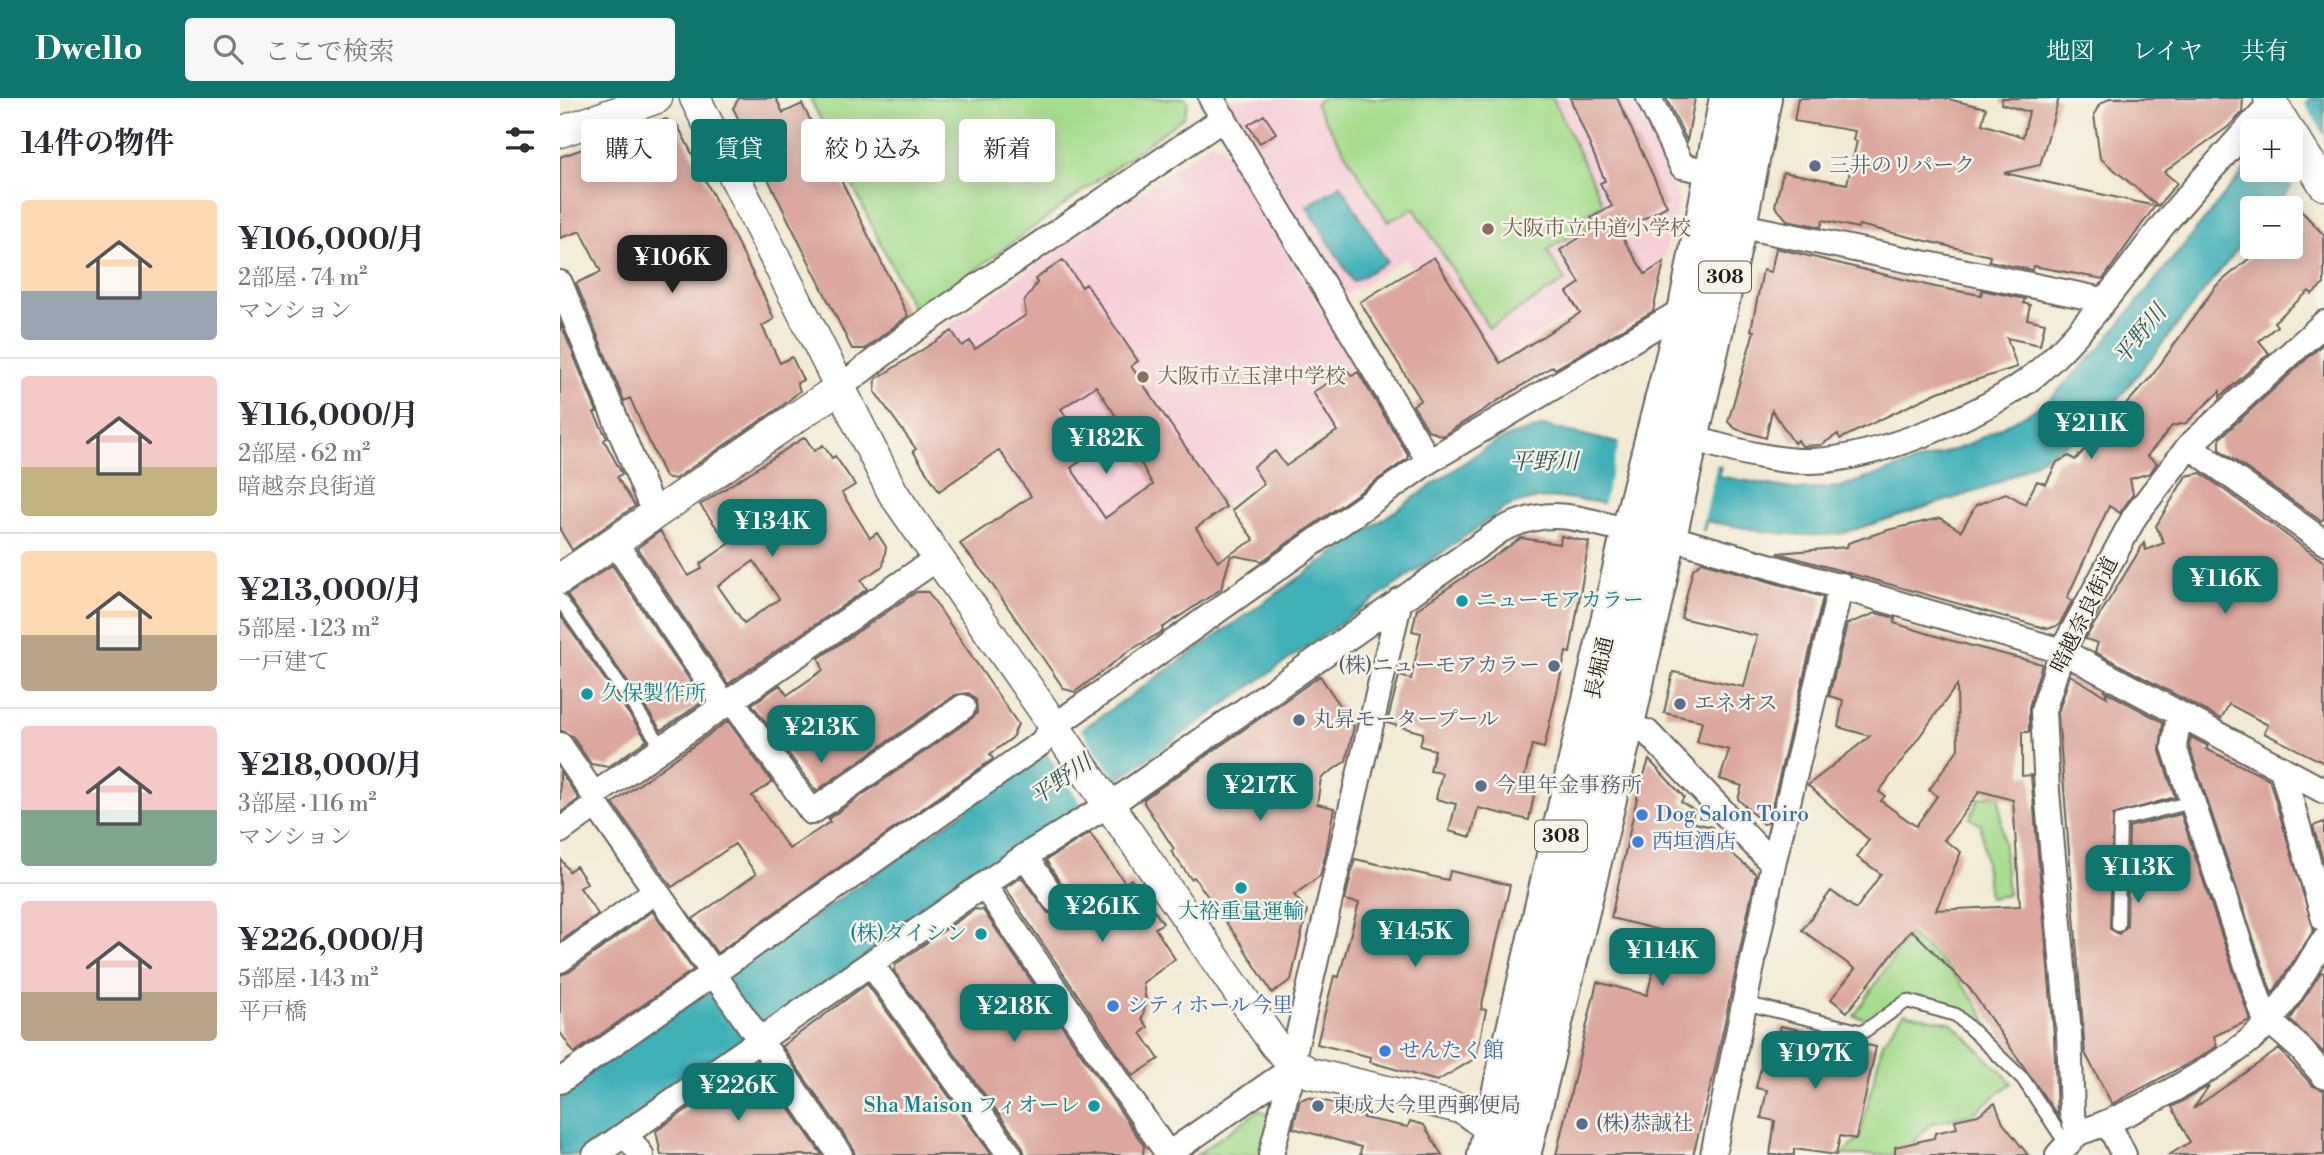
<!DOCTYPE html>
<html lang="ja">
<head>
<meta charset="utf-8">
<style>
  :root { --surface:#fff; --page:#f7f7f7; --text:#2b2b33; --muted:#7c7c81; --line:#e1e1e2; --accent:#0f766e }
  body { margin:0; font-family:"Libre Bodoni","Noto Serif JP",serif; background:var(--page); color:var(--text); height:100vh; display:flex; flex-direction:column; font-size:26px; white-space:nowrap }
  * { box-sizing:border-box; margin:0 }
  p { font-size:23px; color:var(--muted) }
  .icon { flex:none; width:38px; height:38px; fill:none; stroke:currentColor; stroke-width:2; stroke-linecap:round; stroke-linejoin:round }
  .map { position:relative; flex:1; overflow:hidden }
  .side { display:flex; flex-direction:column; background:var(--surface); width:560px }
  .side>* { flex:none }
  .top-card { position:absolute; left:21px; top:21px; width:665px; height:63px; display:flex; gap:14px }
  .buttons { position:absolute; left:1680px; top:21px; display:grid; gap:14px }
  .buttons a { display:grid; place-items:center; width:63px; height:63px; border-radius:7px; background:var(--surface); box-shadow:0 4px 18px #0003; font-size:35px }
  .price { position:absolute; translate:-50% -60px; padding:0 16px; border-radius:14px; background:var(--accent); color:#fff; font-size:23px; line-height:46px; filter:drop-shadow(0 2px 4px #0008) }
  .price::after { content:''; position:absolute; left:50%; top:42px; width:21px; height:16px; margin-left:-10px; background:inherit; clip-path:polygon(0 0,100% 0,50% 100%) }
  .price.active { background:#222; color:#fff }
  ul { padding:0; list-style:none }
  li { display:flex; align-items:center; gap:21px; height:175px; padding:0 21px }
  li+li { border-top:2px solid var(--line) }
  li span { display:grid; place-items:center; flex:none; width:196px; height:140px; border-radius:7px; color:#555 }
  li>.icon { margin-inline-start:auto }
  span .icon { width:84px; height:84px; fill:#fffc; stroke-width:1 }
  li b { font-size:30px }
  h2 { display:flex; justify-content:space-between; align-items:center; height:84px; padding:0 21px; font-size:30px }
  .tag { padding:0 24px; border-radius:7px; background:var(--surface); box-shadow:0 4px 18px #0003; font-size:24px; line-height:63px }
  .tag.active { background:var(--accent); color:#fff }
  header { display:flex; align-items:center; gap:42px; box-sizing:border-box; height:98px; padding:0 35px; background:var(--accent); color:#fff }
  header strong { font-size:33px }
  nav { display:flex; gap:38px; margin-inline-start:auto; font-size:24px }
  .search { width:490px; height:63px; background:var(--page); display:flex; align-items:center; gap:18px; box-sizing:border-box; padding:0 24px; border-radius:7px; color:var(--muted); font-size:26px }
  main { display:flex; flex:1; min-height:0 }
  .map>svg:first-child { display:block }
  .built { fill:#f6cfd8 }
  .green { fill:#a5dd8e; stroke:#607c55; stroke-width:2 }
  .water { fill:#3fb0b7; stroke:#2e666a; stroke-width:2 }
  .pier { fill:#f2ead4 }
  .building { fill:#dba79e; fill-rule:evenodd }
  .lines { fill:none; stroke-linecap:round; stroke-linejoin:round }
  .service-casing { stroke:#67645c; stroke-width:16 }
  .minor-casing { stroke:#67645c; stroke-width:28 }
  .tertiary-casing { stroke:#67645c; stroke-width:33 }
  .trunk-casing { stroke:#67645c; stroke-width:42 }
  .service { stroke:#fff; stroke-width:12 }
  .minor { stroke:#fff; stroke-width:24 }
  .tertiary { stroke:#fff; stroke-width:30 }
  .trunk { stroke:#fff; stroke-width:38 }
  .service-dot { fill:#5c6f8a; stroke:#f7f3e8; stroke-width:2.5 }
  .education-dot { fill:#8d6e63; stroke:#f7f3e8; stroke-width:2.5 }
  .culture-dot { fill:#0f9aa8; stroke:#f7f3e8; stroke-width:2.5 }
  .shop-dot { fill:#3f7fe0; stroke:#f7f3e8; stroke-width:2.5 }
  .labels { text-anchor:middle; dominant-baseline:central; stroke-width:5; stroke-linejoin:round; paint-order:stroke }
  .shield { fill:#f7f3e8; stroke:#5e5c59; stroke-width:2 }
  .shield-label { font-size:19px; font-weight:bold; fill:#1c1c1c }
  .service-label { font-size:21px; fill:#4e5e75; stroke:#f7f3e8; text-anchor:start }
  .education-label { font-size:21px; fill:#785e54; stroke:#f7f3e8; text-anchor:start }
  .culture-label { font-size:21px; fill:#0d838f; stroke:#f7f3e8; text-anchor:start }
  .street-label { font-size:21px; fill:#1c1c1c; stroke:#f7f3e8 }
  .shop-label { font-size:21px; fill:#366cbe; stroke:#f7f3e8; text-anchor:start }
  .water-label { font-size:23px; font-style:italic; fill:#2a575a; stroke:#f7f3e8 }
</style>
</head>
<body>
<header>
<strong>Dwello</strong>
<div class="search"><svg class="icon" aria-label="search" viewBox="0 0 24 24"><circle cx="10" cy="10" r="6"/><path d="M15 15l6 6"/></svg>ここで検索</div>
<nav><a>地図</a><a>レイヤ</a><a>共有</a></nav>
</header>
<main>
<section class="side">
<h2>14件の物件<svg class="icon" aria-label="filters" viewBox="0 0 24 24"><path d="M4 7h16M4 17h16"/><circle cx="9" cy="7" r="2"/><circle cx="15" cy="17" r="2"/></svg></h2>
<ul>
<li><span style="background:linear-gradient(#ffd9b3 65%,#9aa5b1 0)"><svg class="icon" aria-label="home" viewBox="0 0 24 24"><path d="M3 11l9-7 9 7M6 9v11h12V9"/></svg></span><div><b>¥106,000/月</b><p>2部屋 · 74 m²</p><p>マンション</p></div></li>
<li><span style="background:linear-gradient(#f6c9c9 65%,#c2b280 0)"><svg class="icon" aria-label="home" viewBox="0 0 24 24"><path d="M3 11l9-7 9 7M6 9v11h12V9"/></svg></span><div><b>¥116,000/月</b><p>2部屋 · 62 m²</p><p>暗越奈良街道</p></div></li>
<li><span style="background:linear-gradient(#ffd9b3 60%,#b9a48a 0)"><svg class="icon" aria-label="home" viewBox="0 0 24 24"><path d="M3 11l9-7 9 7M6 9v11h12V9"/></svg></span><div><b>¥213,000/月</b><p>5部屋 · 123 m²</p><p>一戸建て</p></div></li>
<li><span style="background:linear-gradient(#f6c9c9 60%,#7fa58c 0)"><svg class="icon" aria-label="home" viewBox="0 0 24 24"><path d="M3 11l9-7 9 7M6 9v11h12V9"/></svg></span><div><b>¥218,000/月</b><p>3部屋 · 116 m²</p><p>マンション</p></div></li>
<li><span style="background:linear-gradient(#f6c9c9 65%,#b9a48a 0)"><svg class="icon" aria-label="home" viewBox="0 0 24 24"><path d="M3 11l9-7 9 7M6 9v11h12V9"/></svg></span><div><b>¥226,000/月</b><p>5部屋 · 143 m²</p><p>平戸橋</p></div></li>
</ul>
</section>
<div class="map">
<svg width="1764" height="1057" viewBox="0 0 1764 1057">
  <rect width="100%" height="100%" fill="#f7f3e8"/>
  <filter id="ink" filterUnits="userSpaceOnUse"><feTurbulence type="fractalNoise" baseFrequency=".0143" numOctaves="2"/><feDisplacementMap in="SourceGraphic" scale="14" xChannelSelector="R" yChannelSelector="G"/><feConvolveMatrix kernelMatrix="1 2 1 2 8 2 1 2 1" color-interpolation-filters="sRGB"/></filter>
  <filter id="wash" filterUnits="userSpaceOnUse"><feTurbulence type="fractalNoise" baseFrequency=".00686" numOctaves="4" result="noise"/><feDisplacementMap in="SourceGraphic" scale="28" xChannelSelector="R" yChannelSelector="G"/><feGaussianBlur stdDeviation="1.57" result="paint"/><feColorMatrix in="noise" values="0 0 0 0 0 0 0 0 0 0 0 0 0 0 0 0 0 1.4 0 .05"/><feComposite in="paint" operator="in"/></filter>
  <g filter="url(#wash)">
    <rect width="100%" height="100%" fill="#f2ead4"/>
    <path class="built" d="M664,0H1074L1119,102L1104,160L915,275L846,160L784,198Z
      M650,45L663,47L796,270L770,288L788,320L532,497L362,247Z"/>
    <path class="green" d="M250,0H625L628,4L624,19L355,216Z
      M762,0H993L1043,106L1024,117L1030,127L987,152L1005,183L929,230L854,110L828,124L755,6Z
      M1439,696L1448,797L1429,800L1421,727L1410,720L1419,700Z
      M1349,836C1373,853 1430,910 1431,938L1395,911L1346,898L1312,922L1294,918Z
      M1344,915L1392,925L1452,985L1412,1016L1370,1026L1342,1057H1281L1299,1041L1323,944Z
      M700,1012L711,1019L702,1057H636Z"/>
    <path class="water" d="M1750,0H1764V54L1712,110H1692V133L1559,300L1514,341L1459,374L1426,390L1284,435C1237,442 1193,431 1146,423L1144,432C1085,418 1004,384 947,409L21,1057H0V996L925,350L950,338L985,328L1161,369L1158,378L1238,392L1280,389L1405,348L1469,315L1491,300L1541,249L1692,63V72H1731V33H1719Z
      M781,87L827,164L793,184L747,108Z"/>
    <path class="pier" d="M1743,2L1764,37V59L1734,91L1723,72H1731V33L1716,31Z
      M1060,342L1157,365L1141,435L1042,411Z
      M519,628L558,684L523,709L485,652Z"/>
    <g id="blocks">
      <path class="building" d="M179,0H216L223,15L242,6L273,66L348,218L305,251H292L173,10Z
        M1010,0H1057L1107,108L1059,134L1085,176L1104,164L1093,213L995,271L993,268L882,338L868,332L853,307L861,302L800,204L874,159L940,265L1020,215L1007,194L1020,185L1000,152L1037,129L1031,120L1052,108L1040,85L1045,83Z
        M1106,0H1135L1127,43Z
        M1238,0H1383L1426,10L1422,26L1463,39L1469,14L1441,6L1442,0H1499L1480,67L1444,75L1595,108L1543,181L1473,168L1472,172L1429,163L1430,158L1299,127L1298,130L1263,122L1261,129L1227,122L1215,108L1223,74L1287,86L1297,43L1293,42L1295,33L1234,23Z
        M1550,0H1683L1682,15L1668,29L1604,74L1617,85L1598,108L1540,60L1534,17L1539,7Z
        M704,17L716,35L700,45L688,27Z
        M106,21L118,28L204,198L214,221L202,228L220,265L232,259L243,282L237,285L240,293L222,308L115,381L105,379L70,300L64,303L16,185L41,174L21,133L0,140V59Z
        M1731,102L1764,137V186L1752,196L1749,193L1714,224L1717,228L1699,243L1709,255L1660,299V293L1626,325L1612,328L1587,358L1597,365L1590,375L1570,381L1573,396L1560,415L1549,408L1507,500L1512,503L1499,527L1488,531L1218,455L1287,449L1288,445L1328,432L1380,420L1401,433L1416,407L1446,395L1465,406L1477,383L1486,386L1497,364L1509,358L1515,362L1591,279L1656,188L1703,149H1731Z
        M1216,150L1375,189L1421,197L1422,192L1465,201L1463,205L1470,207L1467,221L1485,225L1480,247L1447,240L1457,269L1378,294L1280,341L1278,336L1261,347L1242,348L1238,342L1234,345L1212,312L1206,340L1176,331L1168,324L1194,233L1191,232L1203,172L1211,174Z
        M503,162L522,189L526,186L578,263L571,268L666,409L636,430L658,463L694,442L672,412L704,386L693,369L715,353L726,368L777,333L753,294L788,273L792,278L798,274L848,357L847,361L702,463L671,457L661,491L602,530L603,533L569,553L515,594L504,591L427,479L400,446L471,398L439,352L379,393L353,353L356,351L315,294L316,281L392,233L402,248L410,243L415,251L466,217L464,204L477,185L475,181ZM536,288L573,344L570,346L593,387L545,420L511,370L531,356L501,311Z
        M0,224L37,314L34,315L47,340L44,342L62,376L57,379L75,408L12,452L0,432Z
        M1764,245V420L1761,423L1660,352V340Z
        M245,339L254,353L263,347L272,360L275,358L295,387L282,395L310,440L317,435L326,449L323,468L301,482L307,491L168,586L77,450L100,433L128,478L142,471L140,466L169,446L140,407ZM194,463L219,501L184,525L158,488Z
        M1641,375L1764,464V665L1704,635L1708,627L1669,606L1661,621L1535,554L1538,545L1525,541L1584,445L1586,452L1604,445L1596,428L1626,378Z
        M1001,438L1029,444L1010,555L1006,554L984,650L972,647L961,694L974,697L969,722L918,710L911,739L889,733L896,706L876,701L882,675L870,673L875,652L860,648L863,635L827,625L839,578L851,581L861,535L852,533L857,511L961,440L1000,446Z
        M1142,464L1263,499L1208,725L1203,726L1178,701L1182,688L1160,681L1169,652L1137,644L1142,623L1104,615L1113,574L1184,589L1197,538L1121,520L1133,471Z
        M52,467L144,603L101,632L7,497Z
        M356,494H368L458,626L452,640L430,656L433,661L157,855L133,821L196,776L175,746L112,789L53,705L168,623L212,684L192,698L229,751L270,724L268,721L411,621L417,615L416,601L409,595L395,597L256,693L192,606L220,587L227,597L263,572L259,560Z
        M1316,515L1335,520L1334,525L1389,542L1482,566L1469,609V634H1462V678L1471,677L1494,937L1497,1017L1410,891L1356,836L1351,832L1287,914L1271,901L1295,871L1242,832L1271,793L1296,811L1321,776L1297,759L1309,742L1248,687L1310,638L1278,629L1283,602L1269,598L1287,526ZM1397,587L1398,651L1369,692L1377,698L1356,728L1321,703L1325,698L1319,694ZM1420,693L1453,702L1460,808L1376,812L1401,754L1384,742Z
        M0,517L87,642L48,669L31,666L12,638L0,632Z
        M1510,577L1547,599L1545,593L1603,624L1600,653L1615,699L1553,717L1550,831L1559,836L1567,828L1569,729L1621,716L1690,922L1654,938L1657,948L1637,961L1552,1006L1525,955L1498,615Z
        M760,578L794,628L786,663L761,680L757,706L774,710L766,754L760,778L734,797L747,813L731,882L712,895L680,844L634,779L631,781L611,753L614,751L584,705V701Z
        M1631,639L1648,648L1646,651L1709,681L1754,832L1712,896L1629,648Z
        M1089,662L1124,699L1121,704L1134,712L1131,724L1152,729L1150,737L1196,776L1155,971L1133,1057H996L1037,884L1087,897L1103,833L1051,820L1078,695Z
        M0,673L19,701L0,715Z
        M1764,724V766L1753,728Z
        M530,735L565,785L571,781L603,825L595,830L615,861L583,885L586,903L582,921L588,929L581,935L599,961L573,978L445,790L461,779L488,815H503L510,800L486,762Z
        M0,760L9,773L16,768L27,785L20,790L38,816L0,844Z
        M795,761L888,782L890,773L950,787L921,911L926,912L916,960L877,983L810,964L811,959L757,946L774,878L779,879L799,805L785,802Z
        M415,811L423,812L584,1048L583,1057H465L462,1048L334,873L336,866Z
        M92,813L133,872L14,955L0,934V877L9,874Z
        M1761,874L1764,875V955L1730,922Z
        M307,886L431,1056L429,1057H295L292,1048L222,948Z
        M1221,928L1316,949L1296,1041L1280,1038L1276,1057L1234,1051V1057H1210L1215,1023L1201,1020L1207,992L1196,990L1202,965L1212,967Z
        M1719,951L1753,988L1764,992V1057H1609L1630,1044L1612,1009L1649,988L1633,1011Z
        M190,968L206,977L262,1057H101L96,1033Z
        M748,999L805,1013L803,1020L848,1029L850,1023L864,1027L882,1057H800L801,1049L733,1030L740,1002Z
        M1435,1005L1443,1025L1468,1057H1335V1049L1374,1040L1375,1035L1397,1030L1395,1022L1418,1017Z"/>
    </g>
  </g>
  <g filter="url(#ink)">
    <use href="#blocks" fill-opacity="0" stroke="#67645c" stroke-width="2"/>
    <g class="lines">
      <g class="service-casing">
        <path id="service" d="M0,502L103,650
          M1558,827L1560,722L1632,704
          M1184,905L1303,934L1347,903L1396,917L1463,981L1507,1047"/>
      </g>
      <g class="minor-casing">
        <path id="minor" d="M651,0L869,363
          M1089,0L1122,68L1156,75
          M1177,127L1543,202
          M0,185L94,415
          M279,290L357,230L664,20
          M1128,339C1167,350 1211,364 1252,363C1313,362 1430,315 1476,276C1525,234 1564,177 1603,127C1638,85 1675,45 1712,4
          M1629,348L1764,444
          M1105,438L1502,553L1764,693
          M54,443L165,608
          M172,603L252,714L403,609
          M1619,617L1614,649L1707,927
          M1050,626L1087,634L1213,766
          M0,647L34,697L36,707L280,1057
          M1722,671L1764,821
          M34,697L378,460
          M0,733L36,707
          M465,758L495,802
          M425,789L608,1056
          M0,862L95,793
          M311,866L450,1057
          M1709,923L1740,950L1764,978
          M732,964L840,502
          M0,983L481,645L494,629L510,617L869,363L1128,209
          M1548,1025L1564,1057
          M1518,1035C1566,1020 1673,964 1707,926C1729,902 1746,869 1764,842
          M66,1036L81,1057
          M35,1057L465,758L564,697L941,432C995,406 1017,422 1071,433
          M607,1057L737,967
          M711,1057L726,996L737,967
          M1153,1057L1213,766L1281,487
          M1498,1057L1518,1035L1512,1015L1509,936L1487,693L1483,613L1502,553L1575,418L1629,348L1764,225"/>
      </g>
      <g class="tertiary-casing">
        <path id="tertiary" d="M135,0L333,395L715,947L732,964L750,975L904,1011L948,1044
          M1709,0L1729,33
          M0,34L97,0
          M1731,35L1764,87
          M0,481L279,290"/>
      </g>
      <g class="trunk-casing">
        <path id="trunk" d="M927,1057L1071,433L1128,209L1169,0
          M961,1057L1064,630L1177,127L1202,0"/>
      </g>
      <use href="#service" class="service"/>
      <use href="#minor" class="minor"/>
      <use href="#tertiary" class="tertiary"/>
      <use href="#trunk" class="trunk"/>
    </g>
  </g>
  <g class="service-dot">
    <circle cx="1255" cy="68" r="7"/>
    <circle cx="994" cy="568" r="7"/>
    <circle cx="1120" cy="606" r="7"/>
    <circle cx="739" cy="622" r="7"/>
    <circle cx="921" cy="688" r="7"/>
    <circle cx="758" cy="1008" r="7"/>
    <circle cx="1022" cy="1026" r="7"/>
  </g>
  <g class="education-dot">
    <circle cx="928" cy="131" r="7"/>
    <circle cx="583" cy="279" r="7"/>
  </g>
  <g class="culture-dot">
    <circle cx="902" cy="503" r="7"/>
    <circle cx="27" cy="596" r="7"/>
    <circle cx="681" cy="790" r="7"/>
    <circle cx="421" cy="836" r="7"/>
    <circle cx="534" cy="1008" r="7"/>
  </g>
  <g class="shop-dot">
    <circle cx="1082" cy="717" r="7"/>
    <circle cx="1078" cy="744" r="7"/>
    <circle cx="553" cy="908" r="7"/>
    <circle cx="825" cy="953" r="7"/>
  </g>
  <g class="labels">
    <g class="shield">
      <rect x="1139" y="163.5" width="52" height="31" rx="5"/>
      <rect x="975" y="722.5" width="52" height="31" rx="5"/>
    </g>
    <g class="shield-label">
      <text x="1165" y="179">308</text>
      <text x="1001" y="738">308</text>
    </g>
    <g class="service-label">
      <text x="1269" y="68">三井のリパーク</text>
      <text x="980" y="568" text-anchor="end">(株)ニューモアカラー</text>
      <text x="1134" y="606">エネオス</text>
      <text x="753" y="622">丸昇モータープール</text>
      <text x="935" y="688">今里年金事務所</text>
      <text x="772" y="1008">東成大今里西郵便局</text>
      <text x="1036" y="1026">(株)恭誠社</text>
    </g>
    <g class="education-label">
      <text x="942" y="131">大阪市立中道小学校</text>
      <text x="597" y="279">大阪市立玉津中学校</text>
    </g>
    <g class="culture-label">
      <text x="916" y="503">ニューモアカラー</text>
      <text x="41" y="596">久保製作所</text>
      <text x="681" y="814" text-anchor="middle">大裕重量運輸</text>
      <text x="407" y="836" text-anchor="end">(株)ダイシン</text>
      <text x="520" y="1008" text-anchor="end">Sha Maison フィオーレ</text>
    </g>
    <g class="street-label">
      <text transform="translate(1525 517) rotate(-64)">暗越奈良街道</text>
      <text transform="translate(1040 570) rotate(-77)">長堀通</text>
    </g>
    <g class="shop-label">
      <text x="1096" y="717">Dog Salon Toiro</text>
      <text x="1092" y="744">西垣酒店</text>
      <text x="567" y="908">シティホール今里</text>
      <text x="839" y="953">せんたく館</text>
    </g>
    <g class="water-label">
      <text transform="translate(1580 237) rotate(-51)">平野川</text>
      <text x="984" y="364">平野川</text>
      <text transform="translate(501 682) rotate(-35)">平野川</text>
    </g>
  </g>
</svg>
<div class="buttons">
<a>+</a>
<a>−</a>
</div>
<b class="price active" style="left:112px;top:197px">¥106K</b>
<b class="price" style="left:1531px;top:363px">¥211K</b>
<b class="price" style="left:546px;top:378px">¥182K</b>
<b class="price" style="left:212px;top:461px">¥134K</b>
<b class="price" style="left:1665px;top:518px">¥116K</b>
<b class="price" style="left:261px;top:667px">¥213K</b>
<b class="price" style="left:700px;top:725px">¥217K</b>
<b class="price" style="left:1578px;top:807px">¥113K</b>
<b class="price" style="left:542px;top:846px">¥261K</b>
<b class="price" style="left:855px;top:871px">¥145K</b>
<b class="price" style="left:1102px;top:890px">¥114K</b>
<b class="price" style="left:454px;top:946px">¥218K</b>
<b class="price" style="left:1255px;top:993px">¥197K</b>
<b class="price" style="left:178px;top:1025px">¥226K</b>
<div class="top-card">
<a class="tag">購入</a>
<a class="tag active">賃貸</a>
<a class="tag">絞り込み</a>
<a class="tag">新着</a>
</div>
</div>
</main>
</body>
</html>
